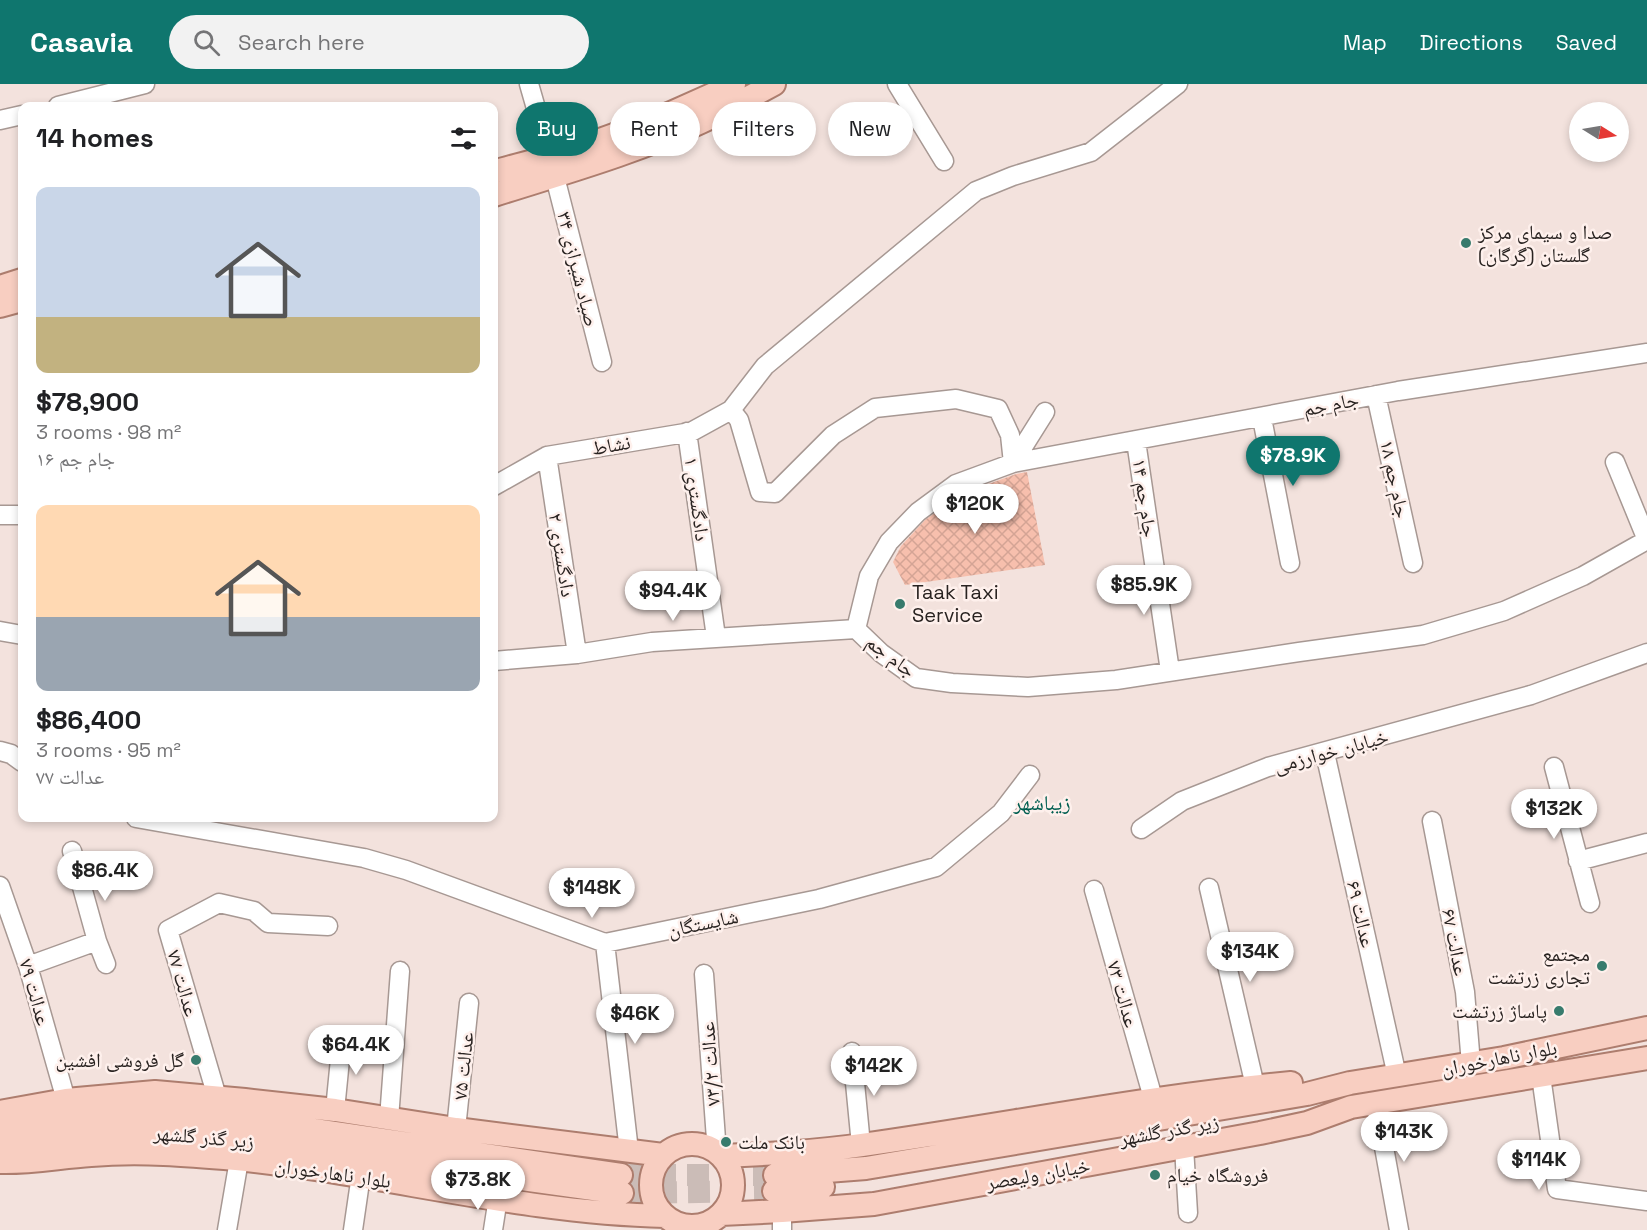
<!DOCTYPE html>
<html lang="en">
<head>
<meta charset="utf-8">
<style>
  :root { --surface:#fff; --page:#f2f2f2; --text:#202124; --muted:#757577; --accent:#0f766e }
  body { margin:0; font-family:"Space Grotesk","Noto Naskh Arabic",sans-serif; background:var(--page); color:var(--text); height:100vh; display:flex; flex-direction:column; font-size:22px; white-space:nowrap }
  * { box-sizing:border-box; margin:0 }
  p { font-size:20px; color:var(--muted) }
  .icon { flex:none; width:33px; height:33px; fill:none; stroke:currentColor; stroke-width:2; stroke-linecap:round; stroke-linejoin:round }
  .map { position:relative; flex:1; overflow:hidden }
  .side { position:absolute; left:18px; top:18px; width:480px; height:720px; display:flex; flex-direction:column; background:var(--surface); border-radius:12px; box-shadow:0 3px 9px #0003 }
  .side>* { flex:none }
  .guide { position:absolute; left:516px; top:18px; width:570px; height:54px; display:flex; gap:12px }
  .needle { width:39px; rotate:101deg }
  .fabs { position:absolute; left:1569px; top:18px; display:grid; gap:12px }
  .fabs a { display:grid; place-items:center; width:60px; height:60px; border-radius:50%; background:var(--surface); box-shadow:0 3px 9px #0003; font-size:30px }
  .price { position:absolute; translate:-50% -51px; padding:0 14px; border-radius:21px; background:#fff; color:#222; font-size:20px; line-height:39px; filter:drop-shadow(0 2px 3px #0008) }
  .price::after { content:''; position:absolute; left:50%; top:36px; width:18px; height:14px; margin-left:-9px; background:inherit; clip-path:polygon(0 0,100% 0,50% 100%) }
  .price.selected { background:var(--accent); color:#fff }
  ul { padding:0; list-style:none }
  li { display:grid; align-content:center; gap:12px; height:318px; padding:0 18px }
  li span { display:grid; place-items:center; height:186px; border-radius:12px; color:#555 }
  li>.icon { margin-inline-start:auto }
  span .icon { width:108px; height:108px; fill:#fffc; stroke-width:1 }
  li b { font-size:26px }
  h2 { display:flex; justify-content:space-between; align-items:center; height:72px; padding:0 18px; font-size:26px }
  .pill { padding:0 21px; border-radius:27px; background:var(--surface); box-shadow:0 3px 9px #0003; font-size:21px; line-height:54px }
  .pill.selected { background:var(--accent); color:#fff }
  header { display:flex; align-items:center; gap:36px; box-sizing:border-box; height:84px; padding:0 30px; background:var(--accent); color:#fff }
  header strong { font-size:28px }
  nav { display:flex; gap:33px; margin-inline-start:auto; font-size:21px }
  .search { width:420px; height:54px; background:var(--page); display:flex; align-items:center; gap:15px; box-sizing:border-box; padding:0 21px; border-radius:33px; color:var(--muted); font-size:22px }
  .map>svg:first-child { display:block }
  .building { fill:url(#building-cross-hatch) }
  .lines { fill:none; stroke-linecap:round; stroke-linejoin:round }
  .major-tunnel { stroke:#cbbcb7; stroke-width:22; stroke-dasharray:22 11; stroke-linecap:butt }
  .minor-casing { stroke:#a79893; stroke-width:21 }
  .major-casing { stroke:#ad7d6e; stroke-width:26 }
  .minor { stroke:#fff; stroke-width:18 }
  .major { stroke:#f8cec1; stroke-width:22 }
  .poi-dot { fill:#387b6d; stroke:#fef0ec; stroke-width:2 }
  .labels { text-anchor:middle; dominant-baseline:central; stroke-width:5; stroke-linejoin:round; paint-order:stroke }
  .poi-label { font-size:20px; fill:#292321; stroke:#fef0ec; text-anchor:start }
  .street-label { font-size:20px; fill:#292321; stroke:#fef0ec }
  .neighbourhood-label { font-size:21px; fill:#005e50; stroke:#fef0ec }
</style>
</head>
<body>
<header>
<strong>Casavia</strong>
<div class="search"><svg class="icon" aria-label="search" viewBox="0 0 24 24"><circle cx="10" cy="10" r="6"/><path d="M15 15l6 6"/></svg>Search here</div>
<nav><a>Map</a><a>Directions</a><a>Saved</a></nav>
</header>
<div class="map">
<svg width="1647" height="1146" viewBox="0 0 1647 1146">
  <defs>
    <pattern id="building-cross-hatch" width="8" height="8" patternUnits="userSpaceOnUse" patternTransform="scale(1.5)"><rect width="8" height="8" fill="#f7bfad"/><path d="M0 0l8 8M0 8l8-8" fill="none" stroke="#d4a495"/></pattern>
  </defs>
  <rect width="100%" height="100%" fill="#f3e2dd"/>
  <path class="building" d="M1027,388L1045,481L905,501L893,478L901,462L925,436L961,410L1016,390Z"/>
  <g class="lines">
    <path class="major-tunnel" d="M621,1091H775
      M622,1109L774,1107"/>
    <g class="minor-casing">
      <path id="minor" d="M529,0L550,73
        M897,0L944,77
        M58,22L145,0
        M0,36L22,31
        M555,93L602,278
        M1376,311L1413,479
        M731,326L739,336L760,408L775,409L833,351L875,324L956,315L998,325L1010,351L1013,379L1045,328
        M1262,334L1290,479
        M687,348L716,553
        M1136,357L1170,587
        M547,372L577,570
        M1615,378L1647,456L1583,492L1504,527L1423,551L1299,568L1116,596L1028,603L952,599L916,594L881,569L856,545L869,492L889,458L918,428L956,400L1013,379L1398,307L1647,269
        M494,402L547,372L691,348L731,326L765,282L976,107L1013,92L1091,68L1178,0
        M0,431H22
        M0,547L22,551
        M494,577L577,570L652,558L856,545
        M0,667L11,670L22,678
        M1325,669L1397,992
        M1554,683L1590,819
        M136,734L364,774L406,786L605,859L819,815L936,783L1001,729L1030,691
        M1432,737L1465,908L1471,980
        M1141,745L1182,717L1268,683L1531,611L1647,569
        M72,767L97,857L106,880
        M1578,777L1647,759
        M0,802L28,882L66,1016
        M1209,804L1255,1002
        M1094,806L1153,1014
        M605,859L629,1067
        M28,882L97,857
        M704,890L717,1069
        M852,968L861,1061
        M1541,992L1557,1105L1647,1117
        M217,1013L168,846L219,819L254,827L268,839L328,842
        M1376,1019L1399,1146
        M335,1026L342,955
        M389,1035L400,887
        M456,1045L469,919
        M1184,1063L1188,1129
        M227,1146L239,1076
        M353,1146L361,1091
        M493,1146L498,1114
        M782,1146V1127"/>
    </g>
    <g class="major-casing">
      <path id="major" d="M494,88C512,82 532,78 551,72C614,53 676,29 734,0
        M494,111C563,89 635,69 701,38C726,26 750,13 774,0
        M0,203L22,196
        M0,222L22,216
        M0,1028L66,1016L155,1008L245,1016L335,1026L456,1045L663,1071
        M0,1046L66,1032L153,1028L240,1035L621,1091
        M651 1101a41 41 0 1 1 82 0a41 41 0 1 1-82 0Z
        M0,1067C117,1033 239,1055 356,1071C445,1084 533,1097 622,1109
        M721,1072C768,1070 815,1068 862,1061C1005,1041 1147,1012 1291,999
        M0,1078C31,1079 60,1073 91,1071C140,1067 188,1071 236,1075C380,1089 521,1129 665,1132
        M775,1091L866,1084L1307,1010L1350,999L1504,974L1647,944
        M774,1107L823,1103
        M721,1130L782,1127L874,1120L1260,1049L1307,1039L1351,1023L1647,974"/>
    </g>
    <use href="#minor" class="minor"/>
    <use href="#major" class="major"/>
  </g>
  <g class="poi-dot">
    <circle cx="1466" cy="159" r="6"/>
    <circle cx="900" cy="520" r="6"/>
    <circle cx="1602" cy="882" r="6"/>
    <circle cx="1559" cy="927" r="6"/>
    <circle cx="196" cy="976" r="6"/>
    <circle cx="726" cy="1058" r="6"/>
    <circle cx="1155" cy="1091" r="6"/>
  </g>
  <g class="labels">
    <g class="poi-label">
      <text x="1478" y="148">صدا و سیمای مرکز<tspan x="1478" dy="23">گلستان (گرگان)</tspan></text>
      <text x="912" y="508">Taak Taxi<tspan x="912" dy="23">Service</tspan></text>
      <text x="1590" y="870" text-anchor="end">مجتمع<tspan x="1590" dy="23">تجاری زرتشت</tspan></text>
      <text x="1547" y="927" text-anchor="end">پاساژ زرتشت</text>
      <text x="184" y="976" text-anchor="end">گل فروشی افشین</text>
      <text x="738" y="1058">بانک ملت</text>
      <text x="1167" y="1091">فروشگاه خیام</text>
    </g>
    <g class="street-label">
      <text transform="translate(578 185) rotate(76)">صیاد شیرازی ۳۴</text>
      <text transform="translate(1331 320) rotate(-11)">جام جم</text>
      <text transform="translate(611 361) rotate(-10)">نشاط</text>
      <text transform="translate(1395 395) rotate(78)">۱۸ جام جم</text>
      <text transform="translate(1145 414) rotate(82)">۱۴ جام جم</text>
      <text transform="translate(697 415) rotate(82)">دادگستری ۱</text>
      <text transform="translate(562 471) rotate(81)">دادگستری ۲</text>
      <text transform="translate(891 572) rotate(37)">جام جم</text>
      <text transform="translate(1331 667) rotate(-15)">خیابان خوارزمی</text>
      <text transform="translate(1361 830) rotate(77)">عدالت ۶۹</text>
      <text transform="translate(703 839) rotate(-12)">شایستگان</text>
      <text transform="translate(1455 858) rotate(79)">عدالت ۶۷</text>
      <text transform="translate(183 899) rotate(74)">عدالت ۷۷</text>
      <text transform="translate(35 908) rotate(74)">عدالت ۷۹</text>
      <text transform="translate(1123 910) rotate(74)">عدالت ۷۳</text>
      <text transform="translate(1499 974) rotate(-11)">بلوار ناهارخوران</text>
      <text transform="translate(710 980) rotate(-94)">عدالت ۷۳/۲</text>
      <text transform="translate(463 982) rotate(-84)">۷۵ عدالت</text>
      <text transform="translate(1169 1046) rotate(-10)">زیر گذر گلشهر</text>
      <text transform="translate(204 1053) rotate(5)">زیر گذر گلشهر</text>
      <text transform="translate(333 1089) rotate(8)">بلوار ناهارخوران</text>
      <text transform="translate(1038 1090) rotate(-10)">خیابان ولیعصر</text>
    </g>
    <g class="neighbourhood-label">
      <text x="1042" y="718">زیباشهر</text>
    </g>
  </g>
</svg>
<div class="fabs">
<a><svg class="needle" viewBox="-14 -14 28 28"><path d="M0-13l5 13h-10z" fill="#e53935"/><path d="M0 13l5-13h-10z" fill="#757577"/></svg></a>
</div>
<b class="price selected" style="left:1293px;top:403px">$78.9K</b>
<b class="price" style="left:975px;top:451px">$120K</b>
<b class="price" style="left:1144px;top:532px">$85.9K</b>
<b class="price" style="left:673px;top:538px">$94.4K</b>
<b class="price" style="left:1554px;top:756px">$132K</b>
<b class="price" style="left:105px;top:818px">$86.4K</b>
<b class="price" style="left:592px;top:835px">$148K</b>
<b class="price" style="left:1250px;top:899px">$134K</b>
<b class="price" style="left:635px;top:961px">$46K</b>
<b class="price" style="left:356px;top:992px">$64.4K</b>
<b class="price" style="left:874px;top:1013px">$142K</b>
<b class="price" style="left:1404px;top:1079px">$143K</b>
<b class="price" style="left:1539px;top:1107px">$114K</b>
<b class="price" style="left:478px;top:1127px">$73.8K</b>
<div class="guide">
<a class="pill selected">Buy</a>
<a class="pill">Rent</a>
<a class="pill">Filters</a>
<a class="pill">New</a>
</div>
<section class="side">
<h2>14 homes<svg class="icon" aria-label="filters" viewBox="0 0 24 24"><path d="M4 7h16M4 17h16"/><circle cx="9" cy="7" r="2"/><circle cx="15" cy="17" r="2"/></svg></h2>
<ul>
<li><span style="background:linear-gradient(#c9d6e8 70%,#c2b280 0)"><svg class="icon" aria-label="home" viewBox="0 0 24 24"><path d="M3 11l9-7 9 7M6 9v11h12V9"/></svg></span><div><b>$78,900</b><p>3 rooms · 98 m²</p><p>۱۶ جام جم</p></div></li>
<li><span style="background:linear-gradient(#ffd9b3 60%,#9aa5b1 0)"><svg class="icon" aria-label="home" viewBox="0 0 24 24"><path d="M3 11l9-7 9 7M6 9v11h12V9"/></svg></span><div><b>$86,400</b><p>3 rooms · 95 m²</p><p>عدالت ۷۷</p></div></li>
</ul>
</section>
</div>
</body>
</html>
